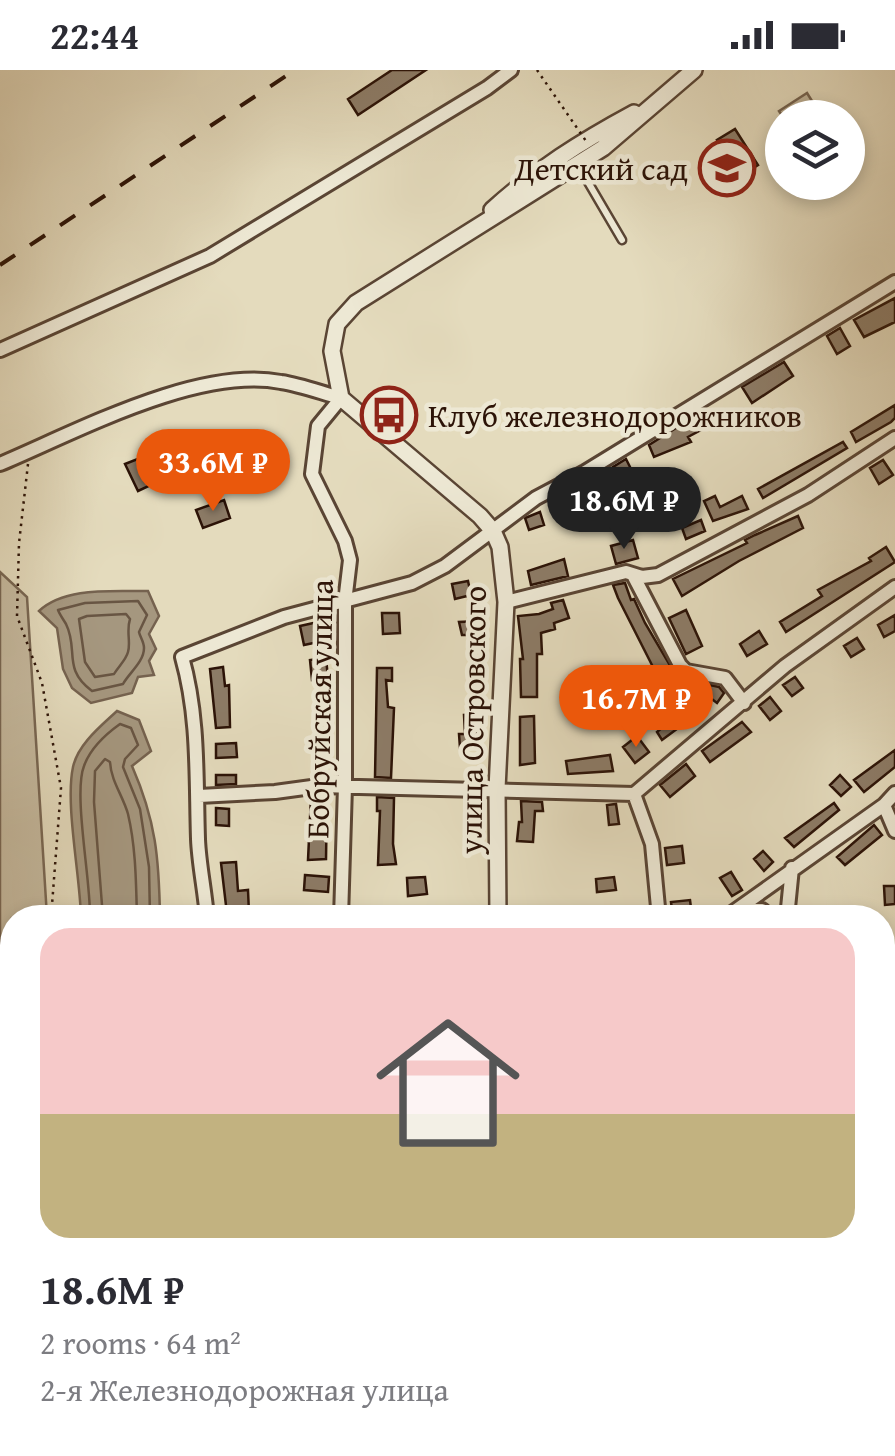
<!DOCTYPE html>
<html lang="en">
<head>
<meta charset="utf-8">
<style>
  :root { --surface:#fff; --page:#f7f7f7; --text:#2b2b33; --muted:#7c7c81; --accent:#ea580c }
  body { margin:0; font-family:"Gentium Book Plus",serif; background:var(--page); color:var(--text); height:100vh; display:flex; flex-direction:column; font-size:38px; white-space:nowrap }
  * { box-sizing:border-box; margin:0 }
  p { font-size:32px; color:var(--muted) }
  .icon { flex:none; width:55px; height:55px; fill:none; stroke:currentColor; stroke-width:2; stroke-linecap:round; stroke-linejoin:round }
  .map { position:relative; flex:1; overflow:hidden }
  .sheet { position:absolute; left:0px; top:835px; width:895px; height:552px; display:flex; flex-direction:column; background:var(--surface); border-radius:40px 40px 0 0; box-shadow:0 5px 15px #0003 }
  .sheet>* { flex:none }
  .tools { position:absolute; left:765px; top:30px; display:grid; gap:20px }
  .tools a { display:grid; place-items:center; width:100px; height:100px; border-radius:50%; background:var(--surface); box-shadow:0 5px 15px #0003; font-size:50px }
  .price { position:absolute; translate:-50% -85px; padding:0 22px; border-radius:35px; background:var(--accent); color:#fff; font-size:32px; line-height:65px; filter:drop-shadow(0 2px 5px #0008) }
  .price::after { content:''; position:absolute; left:50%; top:60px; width:30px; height:22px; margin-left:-15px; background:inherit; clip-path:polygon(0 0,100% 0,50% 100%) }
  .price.current { background:#222; color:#fff }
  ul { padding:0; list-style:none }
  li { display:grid; align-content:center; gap:20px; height:530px; padding:0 40px }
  li span { display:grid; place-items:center; height:310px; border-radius:30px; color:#555 }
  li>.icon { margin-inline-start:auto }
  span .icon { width:180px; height:180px; fill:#fffc; stroke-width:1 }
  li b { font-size:42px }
  .status { display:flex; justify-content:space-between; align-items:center; height:70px; padding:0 50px; background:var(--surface); direction:ltr }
  .status svg { height:28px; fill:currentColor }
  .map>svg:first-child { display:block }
  .green { fill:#c5b99e; stroke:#786652; stroke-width:2.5 }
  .water { fill:#a5977f; stroke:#75624f; stroke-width:2.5 }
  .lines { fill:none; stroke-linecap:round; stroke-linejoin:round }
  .shore { stroke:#685543; stroke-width:2.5 }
  .building { fill:#8c7b66; stroke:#2c1307; stroke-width:2.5 }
  .service-casing { stroke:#5a4534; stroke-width:11 }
  .minor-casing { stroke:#5a4534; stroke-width:18 }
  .tertiary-casing { stroke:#5a4534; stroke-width:20 }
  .path { stroke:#2c1307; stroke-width:2.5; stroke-dasharray:2.5 5; stroke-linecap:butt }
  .service { stroke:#ede8d4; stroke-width:6 }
  .minor { stroke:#ede8d4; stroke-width:12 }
  .tertiary { stroke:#ede8d4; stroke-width:15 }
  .rail { stroke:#2c1307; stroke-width:4; stroke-dasharray:18 18; stroke-linecap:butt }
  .path-bridge { stroke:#2c1307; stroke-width:2.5; stroke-dasharray:2.5 5; stroke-linecap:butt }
  .labels { text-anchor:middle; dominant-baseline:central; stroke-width:9; stroke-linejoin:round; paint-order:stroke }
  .poi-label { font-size:32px; fill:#2c1307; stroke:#ede8d4; text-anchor:end }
  .street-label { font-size:32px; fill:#2c1307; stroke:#ede8d4 }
</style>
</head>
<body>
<div class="status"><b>22:44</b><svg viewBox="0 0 49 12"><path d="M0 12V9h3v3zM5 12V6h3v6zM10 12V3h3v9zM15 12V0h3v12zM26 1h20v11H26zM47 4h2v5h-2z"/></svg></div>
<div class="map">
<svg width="895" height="1386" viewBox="0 0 895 1386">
  <rect width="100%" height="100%" fill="#e4dbbd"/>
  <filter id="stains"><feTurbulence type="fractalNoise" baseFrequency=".002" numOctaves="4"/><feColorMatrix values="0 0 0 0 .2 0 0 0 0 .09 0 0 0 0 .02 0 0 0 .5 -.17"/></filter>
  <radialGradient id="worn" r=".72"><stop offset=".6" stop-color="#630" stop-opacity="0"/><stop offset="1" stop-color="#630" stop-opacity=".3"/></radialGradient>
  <path class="green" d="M807,23L822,47H783L779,41Z
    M0,502L27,527L47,847L12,848V1182L0,1228Z"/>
  <path class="water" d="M148,521L159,546L149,564L156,579L149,591L154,605L138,607L132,623L91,633L72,618L63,599L57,558L39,541C66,516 114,522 148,521Z
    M117,641L139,650L151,681L132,696C156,751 159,788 160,847H81C80,805 65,734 73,697C78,674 101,656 117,641Z
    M22,1375H75L62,1386H16Z"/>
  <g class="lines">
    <path class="shore" d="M138,531L147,545L139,562C140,567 144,572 144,578C144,592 129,603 123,614L92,621C62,599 79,580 66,554C63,549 60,545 58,540L85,533Z
      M126,544L130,549C126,561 131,572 128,582C126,590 118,597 114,604L95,607L85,592L79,549L87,546Z
      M90,848C91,811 73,724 84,696C90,679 106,664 120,654L131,658L138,675L125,689L123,697L140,739L149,797L150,848
      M103,848L94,732L95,701L105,689L110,692C111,711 123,726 128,744C136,778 136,813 137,848"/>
  </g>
  <path class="building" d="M392,0H426L358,45L348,29Z
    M735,59L758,95L740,106L717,70Z
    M895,228V252L864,267L854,250Z
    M840,258L850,276L837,284L827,266Z
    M784,292L793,306L752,333L742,317Z
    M895,335V348L891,352L856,372L851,362Z
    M706,339L714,353L688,367L691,372L654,387L649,375Z
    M843,372L847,378L763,428L758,419Z
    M140,388L153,414L138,421L125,394Z
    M626,389L634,405L621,412L613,397Z
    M883,390L893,405L879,414L870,398Z
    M589,411L593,422L568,433L570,439L558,443L553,430Z
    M715,426L720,437L742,426L748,439L713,451L704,431Z
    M224,430L230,448L203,458L196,440Z
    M540,442L544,455L529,460L525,448Z
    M798,446L803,458L739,491L682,526L673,509L747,473L745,470L755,465Z
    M701,450L705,461L686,469L682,458Z
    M633,470L638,488L616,494L611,476Z
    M886,477L895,492L786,562L780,552L822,526L818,520L871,491L869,488Z
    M564,489L568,506L531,515L528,501Z
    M468,511L471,525L455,529L452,514Z
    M625,513L631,530L634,529L645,553L681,614L669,620L658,600L655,601L618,528L613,515Z
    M563,530L569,548L554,553L555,559L541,563L542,584H537V627H521L520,589H523L518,546L539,544L553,539L551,533Z
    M686,540L702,576L686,584L669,548Z
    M382,543H399L400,563L383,564Z
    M895,545V561L884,567L878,555Z
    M481,551L482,565H462L459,552Z
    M318,552L323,571L304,575L300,556Z
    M759,561L767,574L747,586L740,574Z
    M857,568L864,579L851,587L844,576Z
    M326,588L328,608L312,610L310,590Z
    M223,597L225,616L229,615L230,657L216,658L210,599Z
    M377,598H392V611L386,610L388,637L394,638L391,708L375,707Z
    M795,607L803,618L792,626L783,615Z
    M710,615L719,617L724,623L717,633L704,623Z
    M770,627L781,641L770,650L759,636Z
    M682,640L689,650L662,670L657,662Z
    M477,644V677L460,678L459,664H465L464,645Z
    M534,646L535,693L520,695V647Z
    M742,652L751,662L710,692L702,681Z
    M637,666L649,682L635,693L623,677Z
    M236,673L237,687L216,688V674Z
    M895,680V697L864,722L854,710Z
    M610,685L613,701L568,704L566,691Z
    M686,694L695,706L670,727L660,715Z
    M216,705H236V714L216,715Z
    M840,705L851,717L841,726L830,715Z
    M327,726L326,789L308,790L311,727Z
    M377,727L394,728L393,774L396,794L378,795L380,741H377Z
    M521,731L542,732L543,741H535L533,772L517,771L519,752H522Z
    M834,733L839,740L794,777L785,768Z
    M616,734L619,754L609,755L607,735Z
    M216,738L229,739V756L216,755Z
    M874,755L882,765L845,795L837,787Z
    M682,776L684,793L667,795L665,778Z
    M763,781L773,792L764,801L754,789Z
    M236,792L238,821L248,820L249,843L227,844L221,793Z
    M731,802L742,820L732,826L720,808Z
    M305,805L329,807L328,822L304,820Z
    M425,807L427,824L408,826L407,808Z
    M614,807L616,820L597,822L596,809Z
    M884,816H895V834L885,835Z
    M690,830L692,846L673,848L671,832Z
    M886,1016L895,1017V1038L884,1037Z
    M885,1057L895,1058V1081L883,1080Z
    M886,1098L895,1099V1137L882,1135Z
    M884,1170L895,1171V1188L884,1187Z
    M882,1215L895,1216V1256L882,1254Z
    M636,1375L655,1377L653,1386H634Z"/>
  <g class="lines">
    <g class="service-casing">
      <path id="service" d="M578,95L622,170"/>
    </g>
    <g class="minor-casing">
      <path id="minor" d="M0,280L210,186L487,18L511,0
        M0,394C76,362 198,296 281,312C301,315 322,323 341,328L318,356L312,404L345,471L350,490L345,532V716L341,848
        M633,505L680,595L686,601L725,608L744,633
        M506,532L626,502L642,507L658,505L808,425L895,368
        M634,724L785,596L895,517
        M634,724L652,774L659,848
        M199,726L275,722L319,716L634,724
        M884,735L895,761
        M736,840H762L771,848
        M207,848C205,821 199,795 198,769C196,707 199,647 182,587L284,547L412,513L445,496L536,428L585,402L895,212
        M725,848L884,735L895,723
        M787,848L792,798
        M882,999L895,1000
        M882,1203H895
        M118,1386L125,1375
        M289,1386L292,1375
        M465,1386L469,1375
        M615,1386L616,1375
        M776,1386V1375"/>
    </g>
    <g class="tertiary-casing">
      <path id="tertiary" d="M492,140C536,100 582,71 634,43
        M498,848L497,719L506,532L500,477L493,461L480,446L341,328L332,281L337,254L356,233L603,78L694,0
        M489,1375L531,1386"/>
    </g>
    <path class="path" d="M28,394L19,473L17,546L42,613L61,718L51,848
      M0,1140L12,1133"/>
    <use href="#service" class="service"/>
    <use href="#minor" class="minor"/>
    <use href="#tertiary" class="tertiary"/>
    <path class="rail" d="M0,195L295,0"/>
    <path class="path-bridge" d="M537,0L586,71"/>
  </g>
  <defs>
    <g id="school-ring" transform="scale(2.875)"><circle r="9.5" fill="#ede8d4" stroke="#8f2418" stroke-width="1.5"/><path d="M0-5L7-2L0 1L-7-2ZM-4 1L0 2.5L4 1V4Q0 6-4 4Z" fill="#8f2418"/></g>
    <g id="bus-ring" transform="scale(2.875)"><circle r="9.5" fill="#ede8d4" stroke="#8f2418" stroke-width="1.5"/><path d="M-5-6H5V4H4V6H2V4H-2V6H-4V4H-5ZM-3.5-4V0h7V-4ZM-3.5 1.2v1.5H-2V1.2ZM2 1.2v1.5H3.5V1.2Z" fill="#8f2418"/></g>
  </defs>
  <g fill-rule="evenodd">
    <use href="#school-ring" x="727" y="98"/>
    <use href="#bus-ring" x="389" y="345"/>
  </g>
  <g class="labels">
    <g class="poi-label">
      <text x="688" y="98">Детский сад</text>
      <text x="428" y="345" text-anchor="start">Клуб железнодорожников</text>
    </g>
    <g class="street-label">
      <text transform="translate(319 639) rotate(-89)">Бобруйская улица</text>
      <text transform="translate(472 650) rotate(-89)">улица Островского</text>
    </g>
  </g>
  <rect width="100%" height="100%" filter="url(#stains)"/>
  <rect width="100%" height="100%" fill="url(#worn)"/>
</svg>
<div class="tools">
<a><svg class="icon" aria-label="layers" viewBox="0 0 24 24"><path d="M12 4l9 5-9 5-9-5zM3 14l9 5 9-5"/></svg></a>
</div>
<b class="price" style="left:213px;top:444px">33.6M ₽</b>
<b class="price current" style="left:624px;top:482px">18.6M ₽</b>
<b class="price" style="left:636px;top:680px">16.7M ₽</b>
<section class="sheet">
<ul>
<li><span style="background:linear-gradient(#f6c9c9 60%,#c2b280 0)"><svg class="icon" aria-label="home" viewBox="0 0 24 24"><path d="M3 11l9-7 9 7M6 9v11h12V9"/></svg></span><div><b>18.6M ₽</b><p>2 rooms · 64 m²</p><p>2-я Железнодорожная улица</p></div></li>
</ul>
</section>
</div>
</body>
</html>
